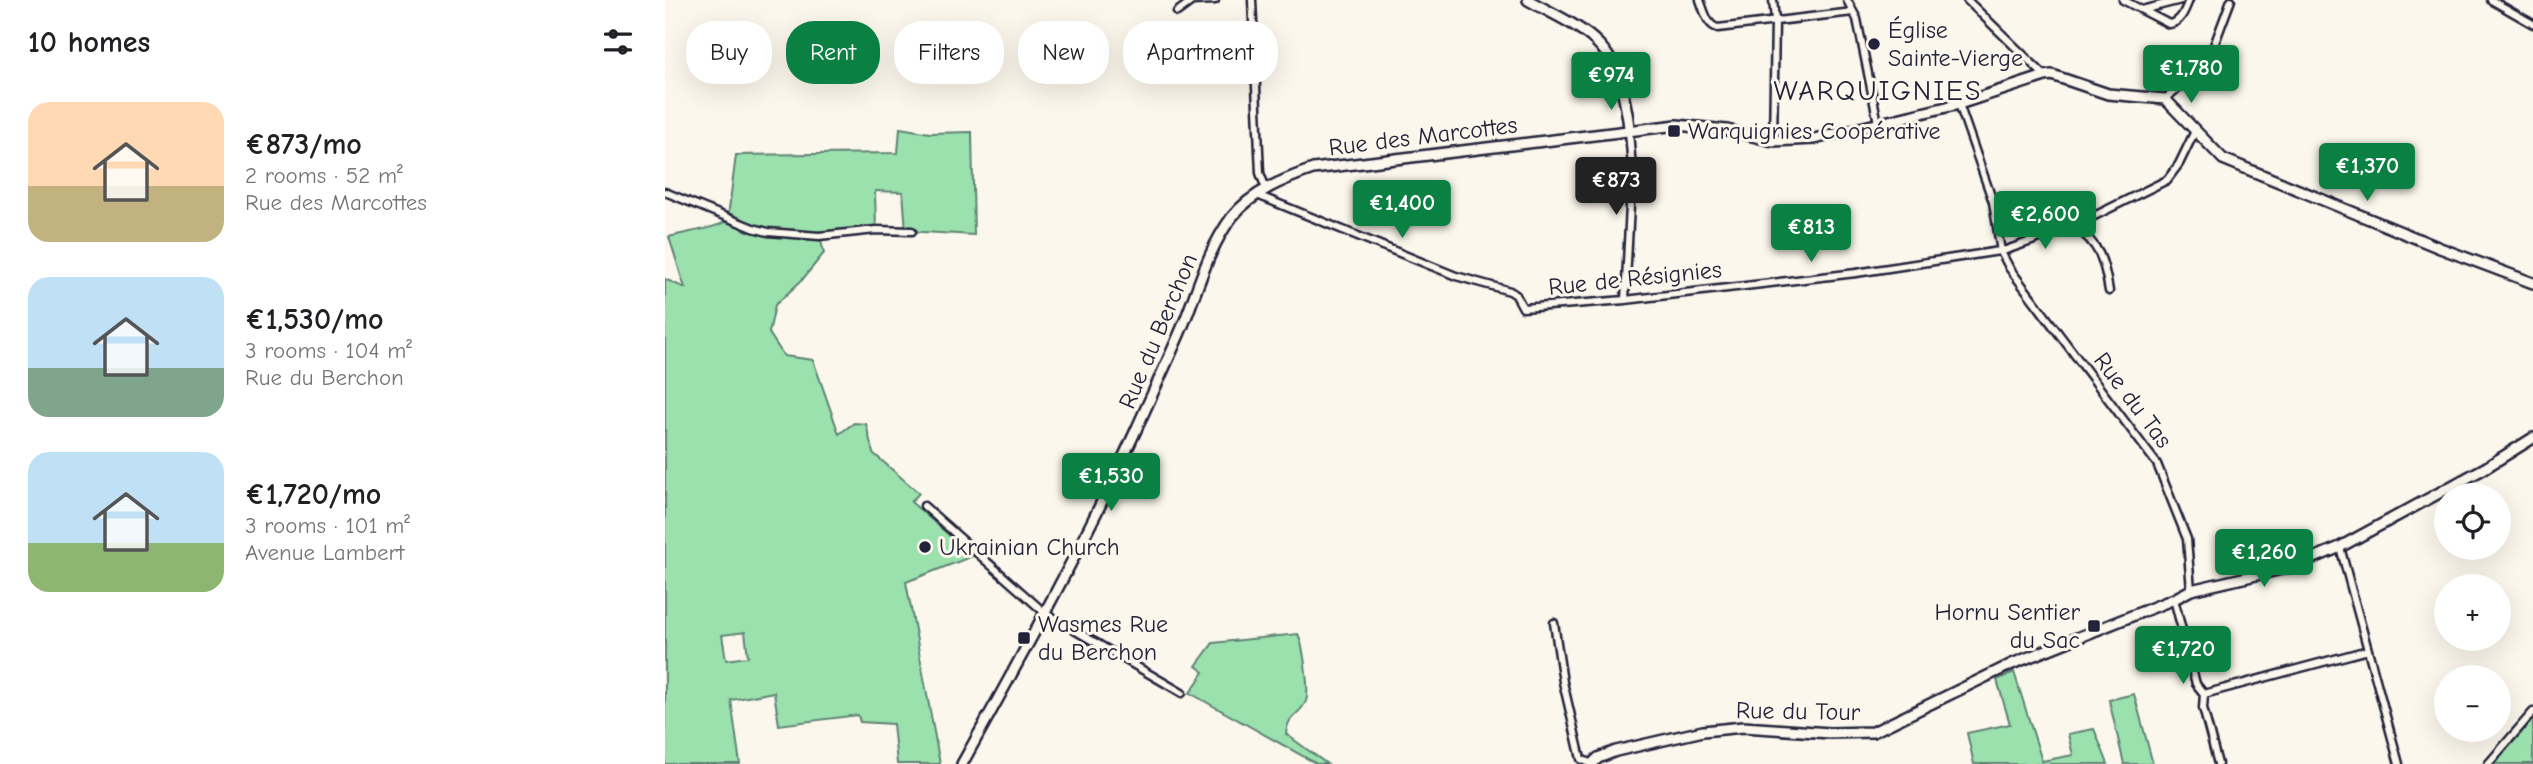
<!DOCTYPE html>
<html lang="en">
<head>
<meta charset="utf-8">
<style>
  :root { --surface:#fff; --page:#f2f2f2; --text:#202124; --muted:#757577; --accent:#0b8043 }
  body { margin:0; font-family:"Comic Neue",sans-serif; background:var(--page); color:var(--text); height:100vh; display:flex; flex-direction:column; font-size:26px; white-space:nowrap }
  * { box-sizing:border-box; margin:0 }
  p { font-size:23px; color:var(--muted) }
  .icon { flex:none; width:38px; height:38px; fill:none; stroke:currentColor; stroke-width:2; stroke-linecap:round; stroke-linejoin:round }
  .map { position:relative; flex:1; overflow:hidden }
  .side { display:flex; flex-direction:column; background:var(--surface); width:665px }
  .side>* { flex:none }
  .top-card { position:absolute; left:21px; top:21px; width:665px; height:63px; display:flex; gap:14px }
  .tools { position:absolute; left:1769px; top:483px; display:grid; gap:14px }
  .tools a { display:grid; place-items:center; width:77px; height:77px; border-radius:50%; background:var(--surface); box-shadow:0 7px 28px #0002; font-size:35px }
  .price { position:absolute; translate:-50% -60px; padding:0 16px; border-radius:7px; background:var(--accent); color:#fff; font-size:23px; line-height:46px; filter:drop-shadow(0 2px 4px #0008) }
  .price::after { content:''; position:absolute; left:50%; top:42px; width:21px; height:16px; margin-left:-10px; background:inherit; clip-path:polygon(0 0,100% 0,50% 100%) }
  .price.selected { background:#222; color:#fff }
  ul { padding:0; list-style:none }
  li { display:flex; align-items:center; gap:21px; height:175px; padding:0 28px }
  li span { display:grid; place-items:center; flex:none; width:196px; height:140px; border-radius:21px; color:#555 }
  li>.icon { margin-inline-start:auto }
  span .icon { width:84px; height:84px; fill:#fffc; stroke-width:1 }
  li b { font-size:30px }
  h2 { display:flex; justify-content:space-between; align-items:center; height:84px; padding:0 28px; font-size:30px }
  .chip { padding:0 24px; border-radius:28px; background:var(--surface); box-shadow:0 7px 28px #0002; font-size:24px; line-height:63px }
  .chip.selected { background:var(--accent); color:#fff }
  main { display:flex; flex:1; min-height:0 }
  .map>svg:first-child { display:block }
  .green { fill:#9be1ae; stroke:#5e8274; stroke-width:2; fill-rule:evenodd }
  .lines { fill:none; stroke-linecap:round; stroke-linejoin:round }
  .street-casing { stroke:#22223b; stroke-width:11 }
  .secondary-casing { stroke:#22223b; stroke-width:14 }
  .street { stroke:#fbf7ec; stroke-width:6 }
  .secondary { stroke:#fbf7ec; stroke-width:9 }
  .poi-dot { fill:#22223b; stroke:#fbf7ec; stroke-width:2.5 }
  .labels { text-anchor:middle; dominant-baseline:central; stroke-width:6; stroke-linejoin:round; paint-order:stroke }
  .poi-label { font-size:24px; fill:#22223b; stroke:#fbf7ec; text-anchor:start }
  .street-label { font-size:24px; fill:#22223b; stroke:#fbf7ec }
  .quarter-label { font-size:28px; letter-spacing:2px; fill:#22223b; stroke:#fbf7ec }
</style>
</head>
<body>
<main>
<section class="side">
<h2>10 homes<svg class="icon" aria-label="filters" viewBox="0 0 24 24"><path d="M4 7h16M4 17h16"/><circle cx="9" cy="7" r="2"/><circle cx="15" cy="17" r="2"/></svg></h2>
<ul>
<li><span style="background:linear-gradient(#ffd9b3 60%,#c2b280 0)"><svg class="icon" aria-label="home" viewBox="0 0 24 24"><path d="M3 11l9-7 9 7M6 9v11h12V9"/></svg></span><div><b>€873/mo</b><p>2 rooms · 52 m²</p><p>Rue des Marcottes</p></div></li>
<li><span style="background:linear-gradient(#bfe0f5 65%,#7fa58c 0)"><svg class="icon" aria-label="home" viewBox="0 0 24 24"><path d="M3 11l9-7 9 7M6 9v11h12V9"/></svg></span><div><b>€1,530/mo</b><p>3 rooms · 104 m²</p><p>Rue du Berchon</p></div></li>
<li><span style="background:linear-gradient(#bfe0f5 65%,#8fb573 0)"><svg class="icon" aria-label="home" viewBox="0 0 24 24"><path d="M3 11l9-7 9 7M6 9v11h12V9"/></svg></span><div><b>€1,720/mo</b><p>3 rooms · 101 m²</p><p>Avenue Lambert</p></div></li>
</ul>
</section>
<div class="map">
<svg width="1868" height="764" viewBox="0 0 1868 764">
  <rect width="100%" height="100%" fill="#fbf7ec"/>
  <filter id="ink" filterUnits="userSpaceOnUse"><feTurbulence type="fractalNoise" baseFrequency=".0143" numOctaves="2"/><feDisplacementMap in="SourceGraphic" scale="14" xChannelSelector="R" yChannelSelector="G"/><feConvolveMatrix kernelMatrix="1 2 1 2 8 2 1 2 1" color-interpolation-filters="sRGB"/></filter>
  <g filter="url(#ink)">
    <path class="green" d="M235,128L265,133L307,132L309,235L241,231L238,192L210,191L211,230L155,236L159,253L137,280L110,305L104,333L119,356L148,360L174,434L189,423L201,424L208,453L254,493L246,502L308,556L241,582L275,764H232L228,724L195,722L193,715L114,725L109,692L66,700L75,764H0V279L20,288L4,237C24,231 47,230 66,219L63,217L71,155L233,153ZM80,632L83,657L61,660L57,635Z
      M633,634C638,644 645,690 641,701C635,716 623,713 621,734L662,764H652L525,693L539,672L531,666L548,643Z
      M1349,672L1377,761L1408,755L1403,734L1429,729L1443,764H1309L1302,733L1345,724L1332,680Z
      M1469,694L1488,764H1459L1444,700Z
      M1868,719V764H1829Z"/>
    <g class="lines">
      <g class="street-casing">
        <path id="street" d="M587,0L595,173L601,189
          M1035,0C1039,10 1042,26 1053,28L1188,12
          M1182,0L1192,19L1213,123
          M1302,0L1380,76
          M1458,0L1477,10L1516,0
          M1826,0L1868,24
          M1477,10L1504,24C1516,23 1520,10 1524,0
          M512,12L527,1L550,0
          M1500,99L1540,64L1545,56L1566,0
          M1294,104L1328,202L1336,252L1345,269L1492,464L1522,539L1526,590
          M1108,141L1110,20L1108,0
          M0,192L88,228L103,232L154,236L211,230L247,231
          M592,195L791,276L845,291L851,295L858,308L960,300L1191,273L1341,250L1409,226L1502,180L1514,164L1530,131
          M1409,226C1435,245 1439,260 1444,291
          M960,300L967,168L964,131
          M259,506L380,613L517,693
          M1675,547L1734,764
          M1509,599L1531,684L1539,694L1538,708L1553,764
          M889,623L898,682L916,759L927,764
          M1539,694L1703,650
          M1823,764L1868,712"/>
      </g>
      <g class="secondary-casing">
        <path id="secondary" d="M863,0C911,27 948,37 959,98C961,109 964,120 964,131
          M297,764C358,654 419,544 471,430C487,394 504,359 519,323C533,288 544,247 567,217C587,192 619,179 648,169L1012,125L1062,130L1108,141L1149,139L1294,104L1380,76L1387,75L1443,94L1500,99L1558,159L1775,248L1868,283
          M927,764L933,758L951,751L1038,731L1078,727L1165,733L1208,732L1347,664L1509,599L1526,590L1630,566L1675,547L1820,468L1868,438"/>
      </g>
      <use href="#street" class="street"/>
      <use href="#secondary" class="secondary"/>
    </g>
  </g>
  <g class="poi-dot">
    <circle cx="1209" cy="44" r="7"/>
    <rect x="1002" y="124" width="14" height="14" rx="3.5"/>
    <circle cx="260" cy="547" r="7"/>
    <rect x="1422" y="619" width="14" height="14" rx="3.5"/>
    <rect x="352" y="631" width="14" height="14" rx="3.5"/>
  </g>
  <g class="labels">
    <g class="poi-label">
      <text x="1223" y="30">Église<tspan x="1223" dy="28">Sainte-Vierge</tspan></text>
      <text x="1023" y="131">Warquignies Coopérative</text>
      <text x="274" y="547">Ukrainian Church</text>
      <text x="1415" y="612" text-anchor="end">Hornu Sentier<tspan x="1415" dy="28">du Sac</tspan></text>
      <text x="373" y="624">Wasmes Rue<tspan x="373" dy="28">du Berchon</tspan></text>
    </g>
    <g class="street-label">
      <text transform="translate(758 136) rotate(-7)">Rue des Marcottes</text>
      <text transform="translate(970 278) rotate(-6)">Rue de Résignies</text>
      <text transform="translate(493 331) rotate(-67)">Rue du Berchon</text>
      <text transform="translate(1468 400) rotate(53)">Rue du Tas</text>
      <text transform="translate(1133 711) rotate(1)">Rue du Tour</text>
    </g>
    <g class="quarter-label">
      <text x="1213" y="91">WARQUIGNIES</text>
    </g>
  </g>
</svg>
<div class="tools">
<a><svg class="icon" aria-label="locate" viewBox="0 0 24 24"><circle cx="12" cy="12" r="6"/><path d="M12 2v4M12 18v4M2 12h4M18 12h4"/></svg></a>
<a>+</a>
<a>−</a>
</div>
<b class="price" style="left:1526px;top:105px">€1,780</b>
<b class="price" style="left:946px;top:112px">€974</b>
<b class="price" style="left:1702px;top:203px">€1,370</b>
<b class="price selected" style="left:951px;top:217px">€873</b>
<b class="price" style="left:737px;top:240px">€1,400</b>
<b class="price" style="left:1380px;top:251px">€2,600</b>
<b class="price" style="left:1146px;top:264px">€813</b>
<b class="price" style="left:446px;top:513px">€1,530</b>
<b class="price" style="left:1599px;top:589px">€1,260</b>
<b class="price" style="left:1518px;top:686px">€1,720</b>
<div class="top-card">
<a class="chip">Buy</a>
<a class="chip selected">Rent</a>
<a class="chip">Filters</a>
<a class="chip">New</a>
<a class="chip">Apartment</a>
</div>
</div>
</main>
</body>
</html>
